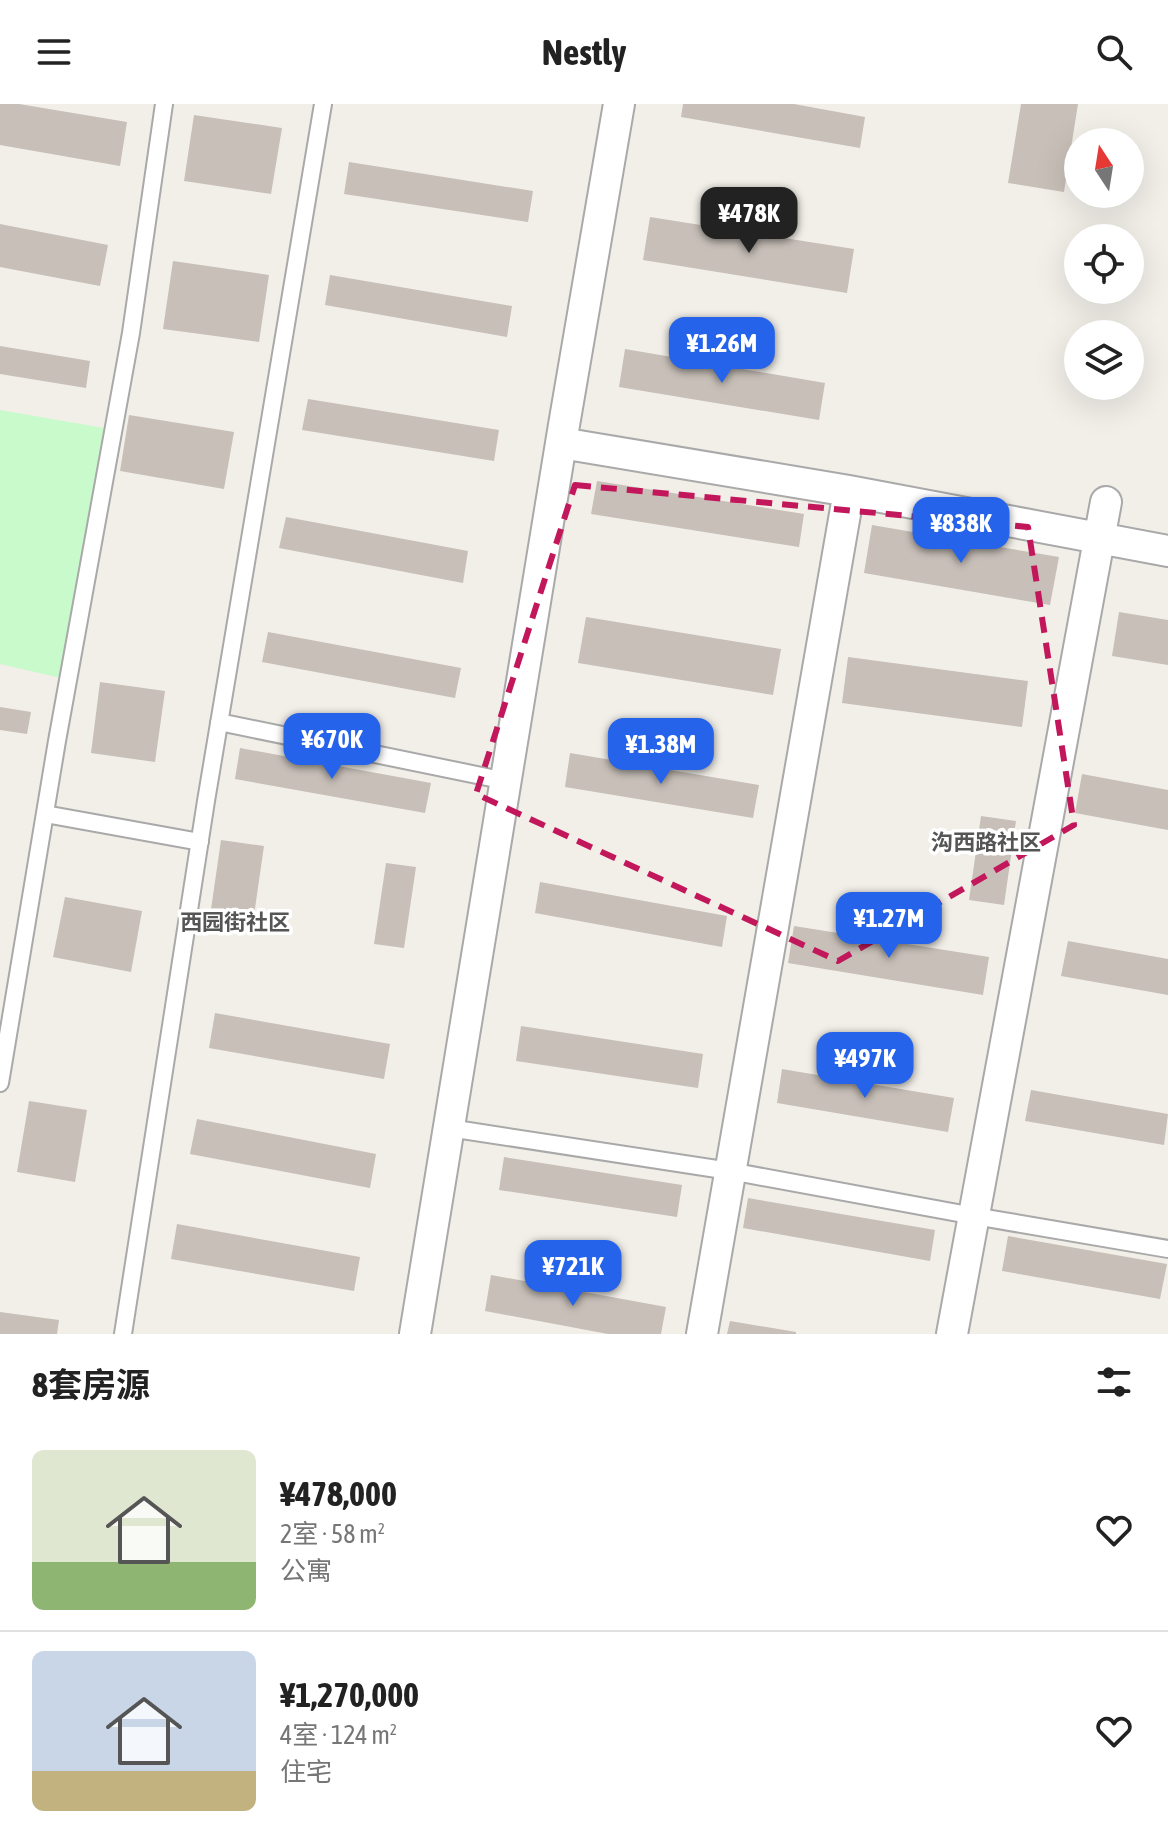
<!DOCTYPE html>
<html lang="zh">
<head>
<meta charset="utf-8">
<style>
  :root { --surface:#fff; --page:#f2f2f2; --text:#222; --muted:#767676; --line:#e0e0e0; --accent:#2563eb }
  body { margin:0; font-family:"Asap Condensed","Noto Sans SC",sans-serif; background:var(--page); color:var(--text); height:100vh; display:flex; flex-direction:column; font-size:30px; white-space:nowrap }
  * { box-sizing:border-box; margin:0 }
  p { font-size:26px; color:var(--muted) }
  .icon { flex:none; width:44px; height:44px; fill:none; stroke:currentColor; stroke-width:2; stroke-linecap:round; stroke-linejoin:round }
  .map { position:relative; height:1230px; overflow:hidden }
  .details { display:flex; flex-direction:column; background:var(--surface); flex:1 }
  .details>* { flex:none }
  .needle { width:52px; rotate:348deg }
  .buttons { position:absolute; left:1064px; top:24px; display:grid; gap:16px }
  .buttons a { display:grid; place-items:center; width:80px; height:80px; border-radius:50%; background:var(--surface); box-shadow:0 8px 32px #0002; font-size:40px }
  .price { position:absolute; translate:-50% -68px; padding:0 18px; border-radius:16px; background:var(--accent); color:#fff; font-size:26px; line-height:52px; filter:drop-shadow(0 2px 4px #0008) }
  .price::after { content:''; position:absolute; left:50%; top:48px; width:24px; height:18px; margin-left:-12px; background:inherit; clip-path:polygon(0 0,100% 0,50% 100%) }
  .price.active { background:#222; color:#fff }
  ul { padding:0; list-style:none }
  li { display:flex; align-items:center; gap:24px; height:200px; padding:0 32px }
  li+li { border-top:2px solid var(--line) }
  li span { display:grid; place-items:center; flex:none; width:224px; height:160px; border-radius:12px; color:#555 }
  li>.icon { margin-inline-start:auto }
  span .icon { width:96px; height:96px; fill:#fffc; stroke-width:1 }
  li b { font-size:34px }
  h2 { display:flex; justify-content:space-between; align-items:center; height:96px; padding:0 32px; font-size:34px }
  header { display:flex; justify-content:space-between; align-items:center; height:104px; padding:0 32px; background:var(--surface); font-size:36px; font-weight:700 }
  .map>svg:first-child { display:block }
  .park { fill:#c8facc }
  .building { fill:#c7bfb8 }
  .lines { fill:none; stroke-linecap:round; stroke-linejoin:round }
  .service-casing { stroke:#a9a9a9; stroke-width:20 }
  .minor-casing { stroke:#a9a9a9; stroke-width:34 }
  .service { stroke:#fff; stroke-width:16 }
  .minor { stroke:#fff; stroke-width:30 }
  .marked { fill:none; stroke:#c2185b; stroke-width:6; stroke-dasharray:16 10; stroke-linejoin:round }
  .labels { text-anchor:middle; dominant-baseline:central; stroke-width:7; stroke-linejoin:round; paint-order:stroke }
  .neighbourhood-label { font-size:22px; font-weight:bold; fill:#555; stroke:#fff }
</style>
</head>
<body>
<header><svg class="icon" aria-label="menu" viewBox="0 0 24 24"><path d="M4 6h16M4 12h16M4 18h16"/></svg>Nestly<svg class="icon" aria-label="search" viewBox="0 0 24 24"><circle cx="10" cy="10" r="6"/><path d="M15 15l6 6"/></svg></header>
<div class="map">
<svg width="1168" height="1230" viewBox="0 0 1168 1230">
  <rect width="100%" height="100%" fill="#f2efe9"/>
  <path class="park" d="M0,306L104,324L65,575L0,560Z"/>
  <path class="building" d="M0,0H19L127,18L120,62L0,41Z
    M683,0H794L865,13L860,44L681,13Z
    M1021,0H1078L1064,88L1008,79Z
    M194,11L282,24L271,90L184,77Z
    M349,58L533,87L528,118L344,90Z
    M650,113L854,145L847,189L643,156Z
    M0,120L108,141L100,182L0,163Z
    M173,157L269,171L259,238L163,225Z
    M330,171L512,202L507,233L325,201Z
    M0,242L90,257L86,284L0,270Z
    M625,245L825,279L819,316L619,283Z
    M308,295L499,326L494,357L302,326Z
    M129,311L234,328L224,385L120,367Z
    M597,377L804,410L799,443L591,410Z
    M286,413L468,447L463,479L279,444Z
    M872,421L1059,453L1050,501L864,469Z
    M1119,508L1168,516V561L1112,552Z
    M586,513L781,545L773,591L578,559Z
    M268,528L461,564L455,594L262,558Z
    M848,553L1028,577L1022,623L842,599Z
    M100,578L165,587L155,658L91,649Z
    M0,603L31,608L27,630L0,626Z
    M240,644L431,679L425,709L235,675Z
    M570,649L759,681L753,714L565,683Z
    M1082,670L1168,686V726L1075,709Z
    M981,712L1016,717L1004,801L969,796Z
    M221,736L264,742L252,825L209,819Z
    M386,759L416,763L404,844L374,840Z
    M540,778L727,812L722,843L535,809Z
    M65,793L142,807L131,868L53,853Z
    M794,822L989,853L983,891L788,859Z
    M1068,837L1168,855V891L1061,872Z
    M215,909L390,940L384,975L209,944Z
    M521,922L703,950L698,984L516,957Z
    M782,965L954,994L948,1028L777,999Z
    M1031,986L1168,1010L1164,1041L1025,1017Z
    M29,997L87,1006L75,1078L17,1068Z
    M197,1015L376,1050L370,1084L190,1050Z
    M504,1053L682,1081L677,1113L499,1086Z
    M748,1094L935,1126L930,1157L743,1124Z
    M177,1120L360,1153L354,1187L171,1155Z
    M1008,1132L1167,1160L1160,1195L1002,1167Z
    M491,1171L666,1203L661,1230H608L485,1207Z
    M0,1208L59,1216L57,1230H0Z
    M730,1217L796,1228V1230H727Z"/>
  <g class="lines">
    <g class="service-casing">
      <path id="service" d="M219,618L506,677
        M45,710L200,738
        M0,979L57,637L131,229L164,0
        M449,1024L730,1067L974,1112L1168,1145
        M123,1230L206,697L323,0"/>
    </g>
    <g class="minor-casing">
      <path id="minor" d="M561,339L849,387L1168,447
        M415,1230L564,321L619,0
        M702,1230L849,387
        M952,1230L1106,398"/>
    </g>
    <use href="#service" class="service"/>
    <use href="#minor" class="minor"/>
  </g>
  <path class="marked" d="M575,381L1028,423L1074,721L838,857L476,690Z"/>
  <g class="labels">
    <g class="neighbourhood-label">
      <text x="986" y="738">沟西路社区</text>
      <text x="235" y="818">西园街社区</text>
    </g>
  </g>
</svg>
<div class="buttons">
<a><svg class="needle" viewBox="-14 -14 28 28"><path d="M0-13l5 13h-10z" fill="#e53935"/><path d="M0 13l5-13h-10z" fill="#767676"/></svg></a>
<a><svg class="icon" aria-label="locate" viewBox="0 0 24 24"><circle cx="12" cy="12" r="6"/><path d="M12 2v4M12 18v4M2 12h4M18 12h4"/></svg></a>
<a><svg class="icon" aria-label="layers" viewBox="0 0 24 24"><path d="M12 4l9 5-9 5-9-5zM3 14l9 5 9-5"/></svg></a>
</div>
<b class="price active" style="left:749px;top:151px">¥478K</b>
<b class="price" style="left:722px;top:281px">¥1.26M</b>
<b class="price" style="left:961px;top:461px">¥838K</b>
<b class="price" style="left:332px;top:677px">¥670K</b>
<b class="price" style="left:661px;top:682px">¥1.38M</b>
<b class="price" style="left:889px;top:856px">¥1.27M</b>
<b class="price" style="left:865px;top:996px">¥497K</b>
<b class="price" style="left:573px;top:1204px">¥721K</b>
</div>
<section class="details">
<h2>8套房源<svg class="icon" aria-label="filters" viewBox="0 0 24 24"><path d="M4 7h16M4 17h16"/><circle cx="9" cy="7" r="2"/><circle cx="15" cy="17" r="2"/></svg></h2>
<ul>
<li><span style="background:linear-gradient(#dfe7d0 70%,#8fb573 0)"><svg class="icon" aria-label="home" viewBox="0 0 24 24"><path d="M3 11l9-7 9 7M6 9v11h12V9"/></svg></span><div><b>¥478,000</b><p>2室 · 58 m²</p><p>公寓</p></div><svg class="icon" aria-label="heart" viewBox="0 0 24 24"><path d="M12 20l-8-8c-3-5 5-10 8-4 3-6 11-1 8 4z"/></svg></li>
<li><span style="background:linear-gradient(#c9d6e8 75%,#c2b280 0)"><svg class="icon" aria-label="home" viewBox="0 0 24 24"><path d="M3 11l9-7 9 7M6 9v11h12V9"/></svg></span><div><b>¥1,270,000</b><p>4室 · 124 m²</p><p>住宅</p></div><svg class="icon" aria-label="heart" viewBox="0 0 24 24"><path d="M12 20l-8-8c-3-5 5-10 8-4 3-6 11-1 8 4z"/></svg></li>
</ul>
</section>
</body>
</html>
